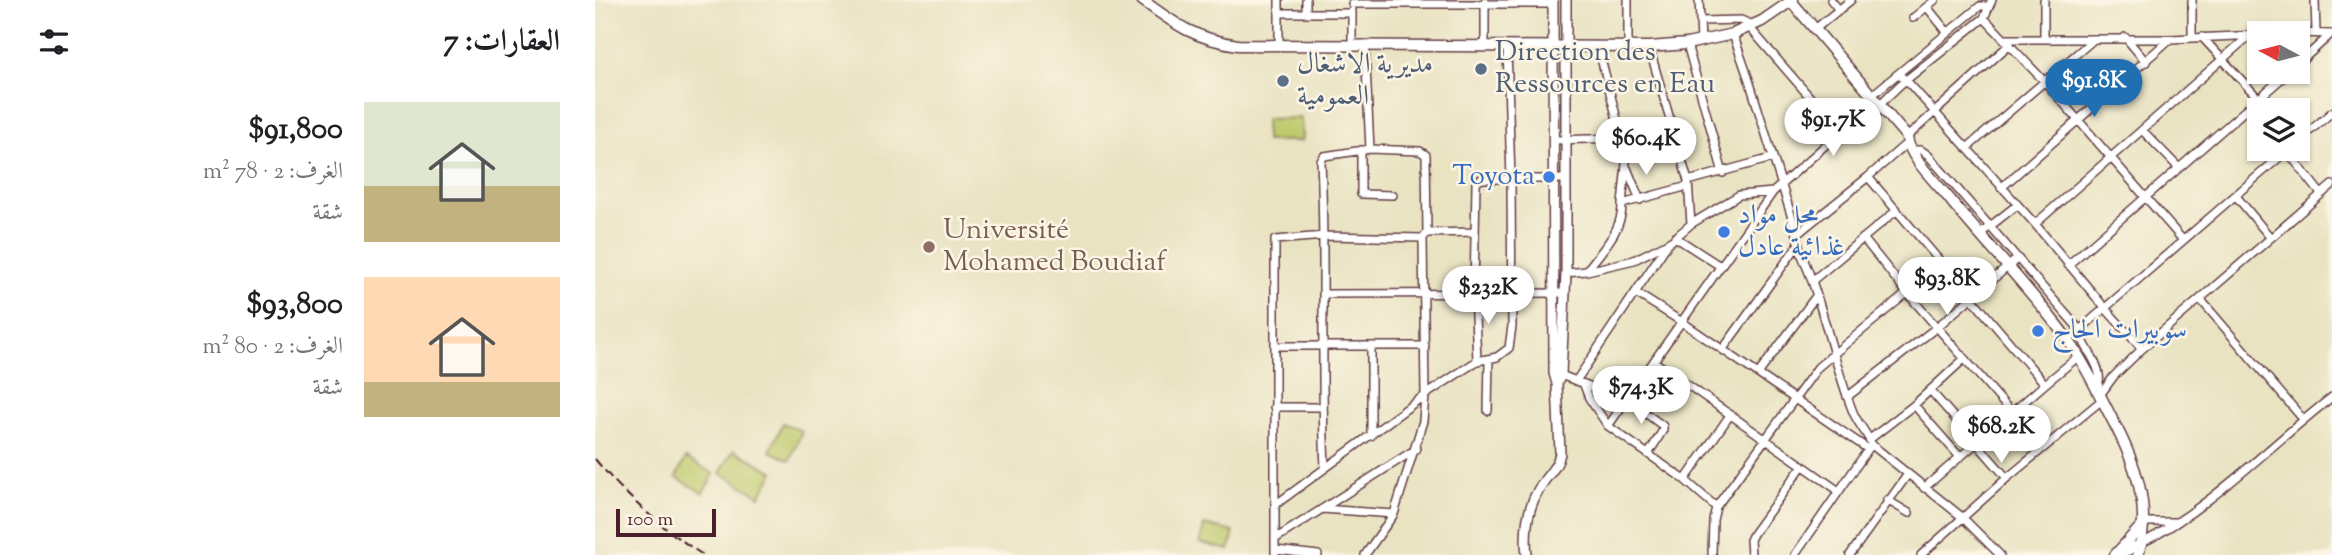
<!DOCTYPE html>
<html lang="ar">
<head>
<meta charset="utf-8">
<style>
  :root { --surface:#fff; --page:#f6f6f6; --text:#202124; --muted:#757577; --accent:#1f6fb2 }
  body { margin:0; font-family:"Sorts Mill Goudy",Amiri,serif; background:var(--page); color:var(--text); direction:rtl; height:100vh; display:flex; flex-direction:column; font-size:26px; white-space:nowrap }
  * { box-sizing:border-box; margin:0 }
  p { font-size:23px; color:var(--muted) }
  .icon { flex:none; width:38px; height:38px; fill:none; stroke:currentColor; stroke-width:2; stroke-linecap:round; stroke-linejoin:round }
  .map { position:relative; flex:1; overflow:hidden; direction:ltr }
  .sheet { display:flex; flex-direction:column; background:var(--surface); width:595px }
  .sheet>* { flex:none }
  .needle { width:46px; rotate:277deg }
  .tools { position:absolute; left:1652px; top:21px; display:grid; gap:14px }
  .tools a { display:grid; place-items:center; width:63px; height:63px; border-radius:0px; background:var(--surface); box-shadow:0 2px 5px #0004; font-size:35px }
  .scale { position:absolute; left:21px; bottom:18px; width:100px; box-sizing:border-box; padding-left:7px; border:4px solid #4a1f2b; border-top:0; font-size:19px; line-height:24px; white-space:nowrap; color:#4a1f2b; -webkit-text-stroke:5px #fcf5e5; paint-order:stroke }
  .price { position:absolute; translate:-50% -60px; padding:0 16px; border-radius:24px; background:#fff; color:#222; font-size:23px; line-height:46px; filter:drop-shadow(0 2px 4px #0008) }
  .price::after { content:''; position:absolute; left:50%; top:42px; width:21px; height:16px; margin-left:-10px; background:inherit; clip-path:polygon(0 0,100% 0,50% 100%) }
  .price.on { background:var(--accent); color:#fff }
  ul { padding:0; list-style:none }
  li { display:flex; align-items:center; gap:21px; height:175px; padding:0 35px }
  li span { display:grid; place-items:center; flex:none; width:196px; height:140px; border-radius:0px; color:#555 }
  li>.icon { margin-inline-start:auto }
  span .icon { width:84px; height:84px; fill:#fffc; stroke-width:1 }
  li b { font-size:30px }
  h2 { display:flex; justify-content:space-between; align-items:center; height:84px; padding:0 35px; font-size:30px }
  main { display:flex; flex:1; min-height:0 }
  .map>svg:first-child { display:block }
  .green { fill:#bdc96b; stroke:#84744b; stroke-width:2 }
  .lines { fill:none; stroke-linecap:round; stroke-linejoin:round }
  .minor-casing { stroke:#623c42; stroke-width:10 }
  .tertiary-casing { stroke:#623c42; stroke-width:12 }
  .secondary-casing { stroke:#623c42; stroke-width:13 }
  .minor { stroke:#fff; stroke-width:7 }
  .tertiary { stroke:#fff; stroke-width:9 }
  .secondary { stroke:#fff; stroke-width:10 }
  .rail { stroke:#4a1f2b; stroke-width:2; stroke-dasharray:10 5; stroke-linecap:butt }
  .service-dot { fill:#5c6f8a; stroke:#fcf5e5; stroke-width:2.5 }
  .shop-dot { fill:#3f7fe0; stroke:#fcf5e5; stroke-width:2.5 }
  .education-dot { fill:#8d6e63; stroke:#fcf5e5; stroke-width:2.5 }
  .labels { text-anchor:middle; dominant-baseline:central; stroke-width:5; stroke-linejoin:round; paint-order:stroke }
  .service-label { font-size:28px; fill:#4e5e75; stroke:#fcf5e5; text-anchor:start }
  .shop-label { font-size:28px; fill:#366cbe; stroke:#fcf5e5; text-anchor:start }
  .education-label { font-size:28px; fill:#785e54; stroke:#fcf5e5; text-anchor:start }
</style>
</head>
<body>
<main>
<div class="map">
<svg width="1737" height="555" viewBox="0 0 1737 555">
  <rect width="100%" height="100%" fill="#fcf5e5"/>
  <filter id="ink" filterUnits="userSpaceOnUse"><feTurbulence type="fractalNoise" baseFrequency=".0143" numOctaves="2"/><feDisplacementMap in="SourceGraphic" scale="14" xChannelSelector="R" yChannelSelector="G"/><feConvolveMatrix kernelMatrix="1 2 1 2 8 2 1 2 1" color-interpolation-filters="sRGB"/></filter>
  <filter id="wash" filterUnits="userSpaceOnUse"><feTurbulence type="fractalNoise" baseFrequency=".00686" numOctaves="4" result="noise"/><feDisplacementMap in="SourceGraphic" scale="28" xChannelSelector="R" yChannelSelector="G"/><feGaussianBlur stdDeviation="1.57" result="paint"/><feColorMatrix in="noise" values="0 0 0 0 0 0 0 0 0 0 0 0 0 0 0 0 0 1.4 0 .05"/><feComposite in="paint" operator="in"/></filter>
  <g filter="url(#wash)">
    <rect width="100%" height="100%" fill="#e9e3c2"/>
    <path class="green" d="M706,118L707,141H671L670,119Z
      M188,423L207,431L195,460L175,451Z
      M139,450L179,472L165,496L125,473Z
      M91,458L119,474L108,493L81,477Z
      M609,525L639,532L634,550L605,543Z"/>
  </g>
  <g filter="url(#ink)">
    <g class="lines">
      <g class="minor-casing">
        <path id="minor" d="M1033,0V46
          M1104,0L1106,41
          M1236,0L1244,10
          M1449,0V39
          M1720,0L1721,33
          M757,4H958
          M1332,7L1353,33
          M684,13H757
          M711,13V0
          M1318,18L1340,0
          M1389,18L1449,81L1587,239
          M1105,21L1146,20L1158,25
          M1155,28L1246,133
          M1220,29L1256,0
          M1703,33L1736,34
          M1138,34L1154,80L1202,234C1203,251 1212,265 1217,281C1232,324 1241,369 1258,412C1263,424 1272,433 1277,445L1367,517L1405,555
          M1597,36V0
          M1530,37L1551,62
          M1607,37L1674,110
          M1410,39H1575L1664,35
          M1092,44L1128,173
          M684,46V0
          M757,46V11
          M770,46L775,149
          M890,46V1
          M1003,47L1027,138L1031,164L1027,204
          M1054,47L1093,181L1096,224
          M1703,64L1736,34
          M1303,74L1312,81L1440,224L1510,308L1547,349
          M1271,109L1276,96L1385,6H1394
          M1548,131L1584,168
          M1312,137L1415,44
          M959,140L1027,138L1075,125
          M1703,141L1737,112
          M1312,143L1273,177L1450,384L1484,356
          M1372,148L1499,39
          M766,150V194L798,195
          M1316,150H1326L1333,155L1484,329C1488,350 1512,368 1502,389
          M1692,151L1726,194
          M1032,168L1045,200
          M1093,181L1177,158
          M1406,188L1575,39
          M1641,196L1675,237
          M1440,224L1655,35
          M832,233L880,232
          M1202,234L1273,177
          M1384,235L1422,205
          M1080,237L1125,266
          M1268,238L1312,293L1417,413
          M1473,265L1694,72
          M992,270C1007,250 1028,230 1027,204L1093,186
          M971,273L992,271L1039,260L1075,242L1096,224L1144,195L1178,192L1271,109L1284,105L1306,84L1389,18L1397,0
          M1217,281L1302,210
          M1041,293L1087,322L1273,449
          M729,294L970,293
          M1606,300L1708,419
          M1473,340L1694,149
          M680,346H830
          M1128,349L1203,245
          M882,361L879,293L881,183L886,179H971
          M1060,362L1244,491
          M963,374L1013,393L1029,403
          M1163,374L1221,296
          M981,381L1074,242
          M989,385L994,398L1013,426L1090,480L1121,507
          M1335,390L1412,478
          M1505,395L1519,376L1547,349L1737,185
          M1252,397L1342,327L1423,258
          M1033,400L1068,426V430L1054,453
          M1319,405L1364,456
          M679,407H727
          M893,411L894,359
          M1013,426L1178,192
          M776,436V346
          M1275,439L1319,405L1369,359
          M730,468C725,366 731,264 726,161L729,156L775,149L825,151L831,155L832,233L828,238L830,395L828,421L799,514L770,555
          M1090,480L1135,415
          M1329,488L1450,384
          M1292,500L1314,513
          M680,505L830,395L882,361L902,357L914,348L917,326L916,180L912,46
          M727,509L799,514
          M1550,522H1581
          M680,539L821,449
          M1547,543C1618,506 1674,446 1737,397
          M681,550L723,555
          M680,555V240L730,236L828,238
          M1117,555L1118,520L1121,507L1223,367L1312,293
          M1156,555L1155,540L1158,534L1208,465
          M1200,555L1274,448
          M1255,555L1313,474
          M1326,555L1412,478L1507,400"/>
      </g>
      <g class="tertiary-casing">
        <path id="tertiary" d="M962,384L966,374L971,273V0
          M932,555C929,529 933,503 949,481C956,471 963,466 965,453L962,384L959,373L958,0
          M1524,555L1547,543"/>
      </g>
      <g class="secondary-casing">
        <path id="secondary" d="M547,0C581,25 600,39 643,45L1054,47L1092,44L1138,34L1167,21L1196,1
          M1198,0L1196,1L1312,137C1314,158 1344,185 1357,202C1395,248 1438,292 1473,340C1491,365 1503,392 1517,419C1540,462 1557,506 1543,555
          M1520,555L1550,522"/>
      </g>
      <use href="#minor" class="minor"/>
      <use href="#tertiary" class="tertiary"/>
      <use href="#secondary" class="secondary"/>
      <path class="rail" d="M0,459C30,496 69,530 108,555"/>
    </g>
  </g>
  <g class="service-dot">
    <circle cx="886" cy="69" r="7"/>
    <circle cx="688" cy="81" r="7"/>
  </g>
  <g class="shop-dot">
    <circle cx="954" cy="177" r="7"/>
    <circle cx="1129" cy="232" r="7"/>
    <circle cx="1443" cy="331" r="7"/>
  </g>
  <circle class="education-dot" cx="334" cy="247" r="7"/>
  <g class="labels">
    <g class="service-label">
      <text x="900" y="53">Direction des<tspan x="900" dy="32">Ressources en Eau</tspan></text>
      <text x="702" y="65">مديرية الاشغال<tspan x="702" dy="32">العمومية</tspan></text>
    </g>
    <g class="shop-label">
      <text x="940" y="177" text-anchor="end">Toyota</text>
      <text x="1143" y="216">محل مواد<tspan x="1143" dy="32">غذائية عادل</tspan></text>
      <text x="1457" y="331">سوبيرات الحاج</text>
    </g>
    <g class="education-label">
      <text x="348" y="231">Université<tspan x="348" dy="32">Mohamed Boudiaf</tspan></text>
    </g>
  </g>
</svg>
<div class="tools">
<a><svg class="needle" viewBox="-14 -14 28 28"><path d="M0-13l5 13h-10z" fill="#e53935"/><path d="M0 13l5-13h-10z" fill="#757577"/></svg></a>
<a><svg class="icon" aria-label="layers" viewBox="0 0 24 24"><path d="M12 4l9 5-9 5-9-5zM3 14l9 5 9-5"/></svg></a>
</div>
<div class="scale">100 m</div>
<b class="price on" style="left:1499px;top:119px">$91.8K</b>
<b class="price" style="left:1238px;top:158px">$91.7K</b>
<b class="price" style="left:1051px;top:177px">$60.4K</b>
<b class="price" style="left:1352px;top:317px">$93.8K</b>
<b class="price" style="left:893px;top:326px">$232K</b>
<b class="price" style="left:1046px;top:426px">$74.3K</b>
<b class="price" style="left:1406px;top:465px">$68.2K</b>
</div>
<section class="sheet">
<h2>العقارات: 7<svg class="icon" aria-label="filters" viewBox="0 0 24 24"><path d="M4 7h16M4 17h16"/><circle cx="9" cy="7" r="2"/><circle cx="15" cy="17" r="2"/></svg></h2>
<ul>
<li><span style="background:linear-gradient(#dfe7d0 60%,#c2b280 0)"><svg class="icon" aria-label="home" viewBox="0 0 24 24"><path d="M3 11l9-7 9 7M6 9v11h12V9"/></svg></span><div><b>$91,800</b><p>الغرف: 2 · 78 m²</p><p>شقة</p></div></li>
<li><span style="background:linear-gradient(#ffd9b3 75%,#c2b280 0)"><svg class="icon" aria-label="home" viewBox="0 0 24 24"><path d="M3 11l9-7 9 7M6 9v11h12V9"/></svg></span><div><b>$93,800</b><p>الغرف: 2 · 80 m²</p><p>شقة</p></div></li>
</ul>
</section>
</main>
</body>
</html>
